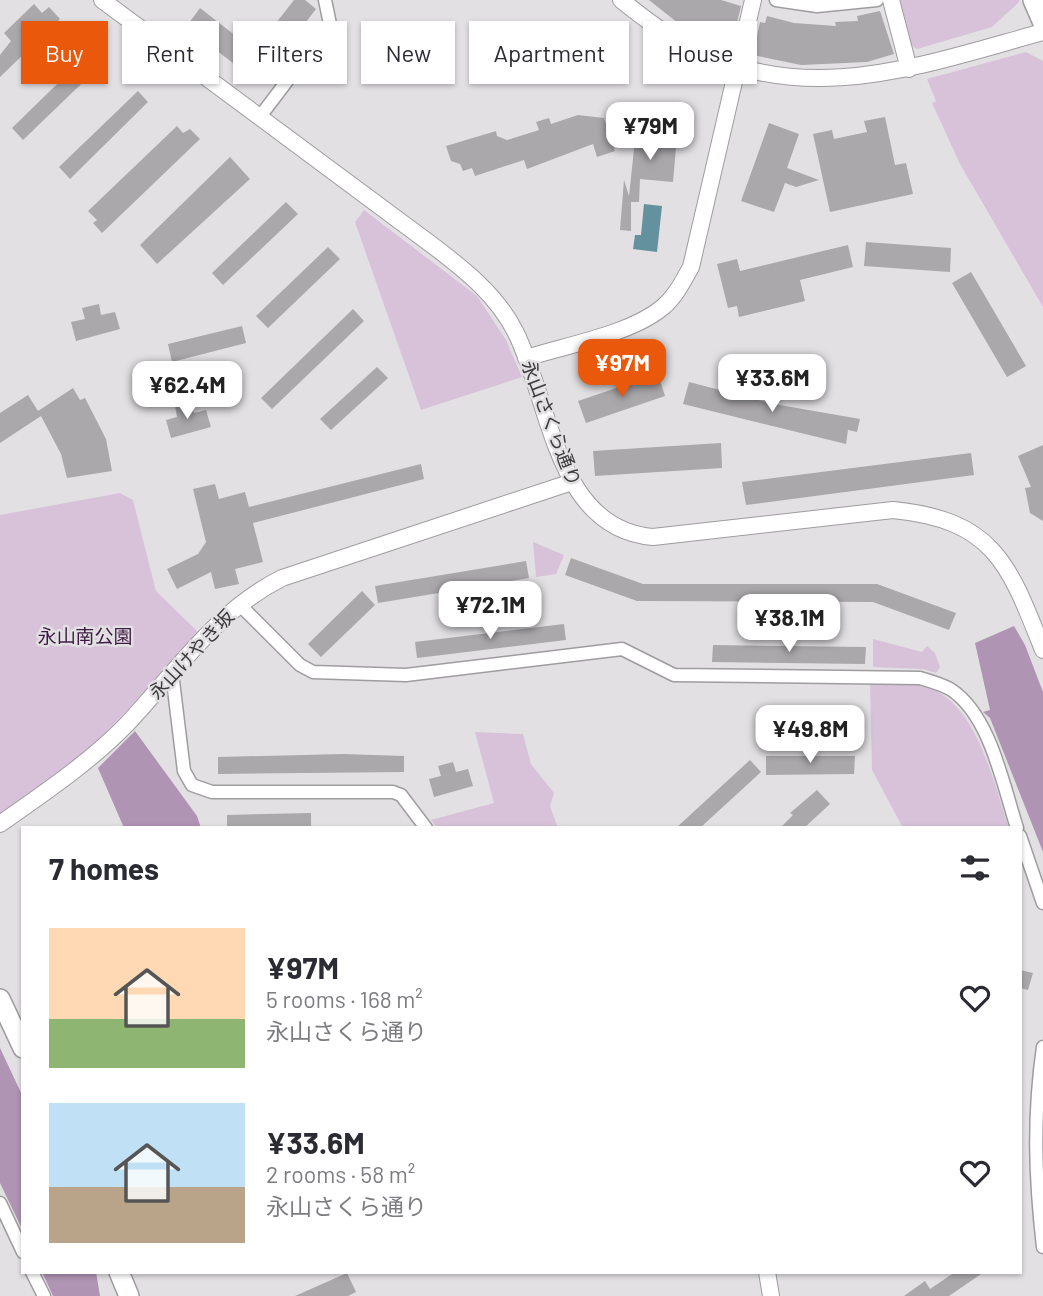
<!DOCTYPE html>
<html lang="en">
<head>
<meta charset="utf-8">
<style>
  :root { --surface:#fff; --page:#f7f7f7; --text:#2b2b33; --muted:#7c7c81; --accent:#ea580c }
  body { margin:0; font-family:Barlow,"Noto Sans JP",sans-serif; background:var(--page); color:var(--text); height:100vh; display:flex; flex-direction:column; font-size:26px; white-space:nowrap }
  * { box-sizing:border-box; margin:0 }
  p { font-size:23px; color:var(--muted) }
  .icon { flex:none; width:38px; height:38px; fill:none; stroke:currentColor; stroke-width:2; stroke-linecap:round; stroke-linejoin:round }
  .map { position:relative; flex:1; overflow:hidden }
  .sheet { position:absolute; left:21px; top:826px; width:1001px; height:448px; display:flex; flex-direction:column; background:var(--surface); border-radius:0px; box-shadow:0 2px 5px #0004 }
  .sheet>* { flex:none }
  .banner { position:absolute; left:21px; top:21px; width:1001px; height:63px; display:flex; gap:14px }
  .price { position:absolute; translate:-50% -60px; padding:0 16px; border-radius:14px; background:#fff; color:#222; font-size:23px; line-height:46px; filter:drop-shadow(0 2px 4px #0008) }
  .price::after { content:''; position:absolute; left:50%; top:42px; width:21px; height:16px; margin-left:-10px; background:inherit; clip-path:polygon(0 0,100% 0,50% 100%) }
  .price.on { background:var(--accent); color:#fff }
  ul { padding:0; list-style:none }
  li { display:flex; align-items:center; gap:21px; height:175px; padding:0 28px }
  li span { display:grid; place-items:center; flex:none; width:196px; height:140px; border-radius:0px; color:#555 }
  li>.icon { margin-inline-start:auto }
  span .icon { width:84px; height:84px; fill:#fffc; stroke-width:1 }
  li b { font-size:30px }
  h2 { display:flex; justify-content:space-between; align-items:center; height:84px; padding:0 28px; font-size:30px }
  .chip { padding:0 24px; border-radius:0px; background:var(--surface); box-shadow:0 2px 5px #0004; font-size:24px; line-height:63px }
  .chip.on { background:var(--accent); color:#fff }
  .map>svg:first-child { display:block }
  .green { fill:#d7c2da }
  .forest { fill:#af94b3 }
  .water { fill:#63929e }
  .building { fill:#aaa8ab }
  .lines { fill:none; stroke-linecap:round; stroke-linejoin:round }
  .minor-casing { stroke:#9f9c9f; stroke-width:15 }
  .tertiary-casing { stroke:#9f9c9f; stroke-width:18 }
  .primary-casing { stroke:#9f9c9f; stroke-width:22 }
  .minor { stroke:#fff; stroke-width:12 }
  .tertiary { stroke:#fff; stroke-width:16 }
  .primary { stroke:#fff; stroke-width:19 }
  .labels { text-anchor:middle; dominant-baseline:central; stroke-width:5; stroke-linejoin:round; paint-order:stroke }
  .street-label { font-size:19px; fill:#3a393a; stroke:#e2e0e3 }
  .park-label { font-size:19px; fill:#3f1b44; stroke:#e2e0e3 }
</style>
</head>
<body>
<div class="map">
<svg width="1043" height="1296" viewBox="0 0 1043 1296">
  <rect width="100%" height="100%" fill="#e2e0e3"/>
  <path class="green" d="M898,0H1019V2L992,27L917,49L909,44Z
    M1026,52L1043,61V307L960,164L932,103L936,101L927,79Z
    M364,210L477,296L506,340L522,377L421,410L355,222Z
    M120,493L133,500L156,591L201,635L86,752L0,815V515Z
    M533,542L564,555L556,574L536,577Z
    M873,639L922,652L927,646L935,653L940,667L936,673L923,669L873,667Z
    M870,684C885,684 903,682 918,685C976,694 992,780 1009,828H903L872,770Z
    M475,732L523,734L531,764L554,793L550,806L558,828H437L431,820L494,803Z"/>
  <path class="forest" d="M1014,626L1025,645L1043,692V852L990,718L983,712L990,710L975,643Z
    M135,731L197,816L201,828H124L98,768Z
    M0,1048L23,1097V1231L0,1183Z
    M42,1272H96L100,1296H53Z"/>
  <path class="water" d="M644,204L662,206L657,252L633,249L635,235H641Z"/>
  <path class="building" d="M294,0H305L316,9L280,56L261,42Z
    M649,0H721L741,6L731,47L709,36L707,40L688,31Z
    M34,4L42,13L49,7L60,19L0,77V55L11,41L4,33Z
    M200,8L260,55L246,73L186,27Z
    M880,11L894,54L867,62L801,65L753,55L760,22L765,23L767,16L794,23L836,26L835,22L858,21L857,16Z
    M91,51L103,63L23,140L12,128Z
    M138,91L148,102L70,179L59,167Z
    M578,115L604,118L615,151L597,157L593,144L527,169L524,160L475,176L472,168L463,171L460,164L451,161L446,146L496,131L497,136L507,140L539,130L536,122L549,118L551,124Z
    M885,117L895,165L906,163L913,194L830,212L813,134L832,130L834,139L867,132L864,121Z
    M637,121L678,125L673,182L640,179L639,202H631V231L620,230L624,180L629,196Z
    M769,123L799,134L787,168L819,180L796,187L785,183L774,212L741,201Z
    M177,126L183,133L190,129L200,139L102,233L93,223L97,220L88,211Z
    M230,157L250,179L157,264L140,245Z
    M286,202L298,214L223,285L212,273Z
    M866,242L951,248L950,272L864,266Z
    M848,245L853,267L800,280L805,301L739,317L737,306L728,308L717,264L737,259L740,271Z
    M328,247L340,259L268,328L256,316Z
    M971,272L1026,366L1007,377L952,283Z
    M99,304L101,315L115,312L120,329L76,341L71,322L85,319L82,308Z
    M353,309L364,321L272,409L261,398Z
    M242,326L246,343L172,362L168,344Z
    M377,367L388,378L331,430L320,419Z
    M658,374L665,396L586,423L578,401Z
    M689,382L774,404L860,419L857,432L848,430L846,444L683,404Z
    M73,388L80,400L85,398L106,439L112,471L67,478L61,454L41,416L0,443V413L28,395L38,411Z
    M191,402L194,413L206,410L211,427L171,438L166,420L177,417L175,406Z
    M721,443L722,468L595,476L593,451Z
    M1043,445V521L1030,513L1025,488L1031,487L1018,456Z
    M971,453L974,475L746,505L742,482Z
    M421,464L424,479L253,523L263,562L235,569L239,584L215,589L211,572L177,589L167,569L198,554L206,542L193,489L215,484L219,499L245,492L249,507Z
    M571,558L643,584H877L956,613L949,630L873,602L637,601L565,575Z
    M526,561L529,578L378,603L375,586Z
    M362,591L375,605L321,657L308,644Z
    M564,624L566,640L417,658L415,642Z
    M713,645L866,647L865,664L712,662Z
    M343,754L404,756V772L218,774V757Z
    M766,756H855L854,774L766,775Z
    M750,760L761,772L700,828H676Z
    M453,762L456,772L468,769L473,786L434,797L429,779L441,776L438,766Z
    M817,790L830,804L804,828H780L793,815L790,813Z
    M311,813V828H227V815Z
    M1020,970L1033,973L1028,990L1020,988Z
    M955,1272H984L949,1296H904L925,1281L930,1289Z
    M347,1273L356,1292L348,1296H295Z"/>
  <g class="lines">
    <g class="minor-casing">
      <path id="minor" d="M776,0L817,6L877,0
        M259,118L330,24L325,0
        M239,604L300,665L313,672L406,675L622,649L674,675L920,678C930,681 941,684 950,689C990,714 1003,785 1017,828
        M172,673L184,771L192,785L212,792H393L401,795L426,828
        M1020,836L1043,903
        M1043,1047C1033,1116 1035,1177 1043,1247
        M0,1203L23,1252
        M32,1272L44,1296"/>
    </g>
    <g class="tertiary-casing">
      <path id="tertiary" d="M102,0L432,245C465,270 497,295 516,333C551,404 556,529 653,537L893,510C994,520 1009,564 1043,650
        M621,0C639,14 657,29 677,40C798,112 919,66 1043,32
        M891,0L909,69
        M526,358C567,345 631,334 663,307C676,296 683,281 691,267L753,0
        M0,824C44,793 89,763 127,724C176,672 216,611 282,578L572,482
        M767,1272L771,1296"/>
    </g>
    <g class="primary-casing">
      <path id="primary" d="M1033,0L1043,23
        M0,999L23,1048
        M119,1272L129,1296"/>
    </g>
    <use href="#minor" class="minor"/>
    <use href="#tertiary" class="tertiary"/>
    <use href="#primary" class="primary"/>
  </g>
  <g class="labels">
    <g class="street-label">
      <text transform="translate(552 423) rotate(69)">永山さくら通り</text>
      <text transform="translate(191 654) rotate(-47)">永山けやき坂</text>
    </g>
    <g class="park-label">
      <text x="85" y="635">永山南公園</text>
    </g>
  </g>
</svg>
<b class="price" style="left:650px;top:162px">¥79M</b>
<b class="price on" style="left:622px;top:399px">¥97M</b>
<b class="price" style="left:772px;top:414px">¥33.6M</b>
<b class="price" style="left:187px;top:421px">¥62.4M</b>
<b class="price" style="left:490px;top:641px">¥72.1M</b>
<b class="price" style="left:789px;top:654px">¥38.1M</b>
<b class="price" style="left:810px;top:765px">¥49.8M</b>
<div class="banner">
<a class="chip on">Buy</a>
<a class="chip">Rent</a>
<a class="chip">Filters</a>
<a class="chip">New</a>
<a class="chip">Apartment</a>
<a class="chip">House</a>
</div>
<section class="sheet">
<h2>7 homes<svg class="icon" aria-label="filters" viewBox="0 0 24 24"><path d="M4 7h16M4 17h16"/><circle cx="9" cy="7" r="2"/><circle cx="15" cy="17" r="2"/></svg></h2>
<ul>
<li><span style="background:linear-gradient(#ffd9b3 65%,#8fb573 0)"><svg class="icon" aria-label="home" viewBox="0 0 24 24"><path d="M3 11l9-7 9 7M6 9v11h12V9"/></svg></span><div><b>¥97M</b><p>5 rooms · 168 m²</p><p>永山さくら通り</p></div><svg class="icon" aria-label="heart" viewBox="0 0 24 24"><path d="M12 20l-8-8c-3-5 5-10 8-4 3-6 11-1 8 4z"/></svg></li>
<li><span style="background:linear-gradient(#bfe0f5 60%,#b9a48a 0)"><svg class="icon" aria-label="home" viewBox="0 0 24 24"><path d="M3 11l9-7 9 7M6 9v11h12V9"/></svg></span><div><b>¥33.6M</b><p>2 rooms · 58 m²</p><p>永山さくら通り</p></div><svg class="icon" aria-label="heart" viewBox="0 0 24 24"><path d="M12 20l-8-8c-3-5 5-10 8-4 3-6 11-1 8 4z"/></svg></li>
</ul>
</section>
</div>
</body>
</html>
